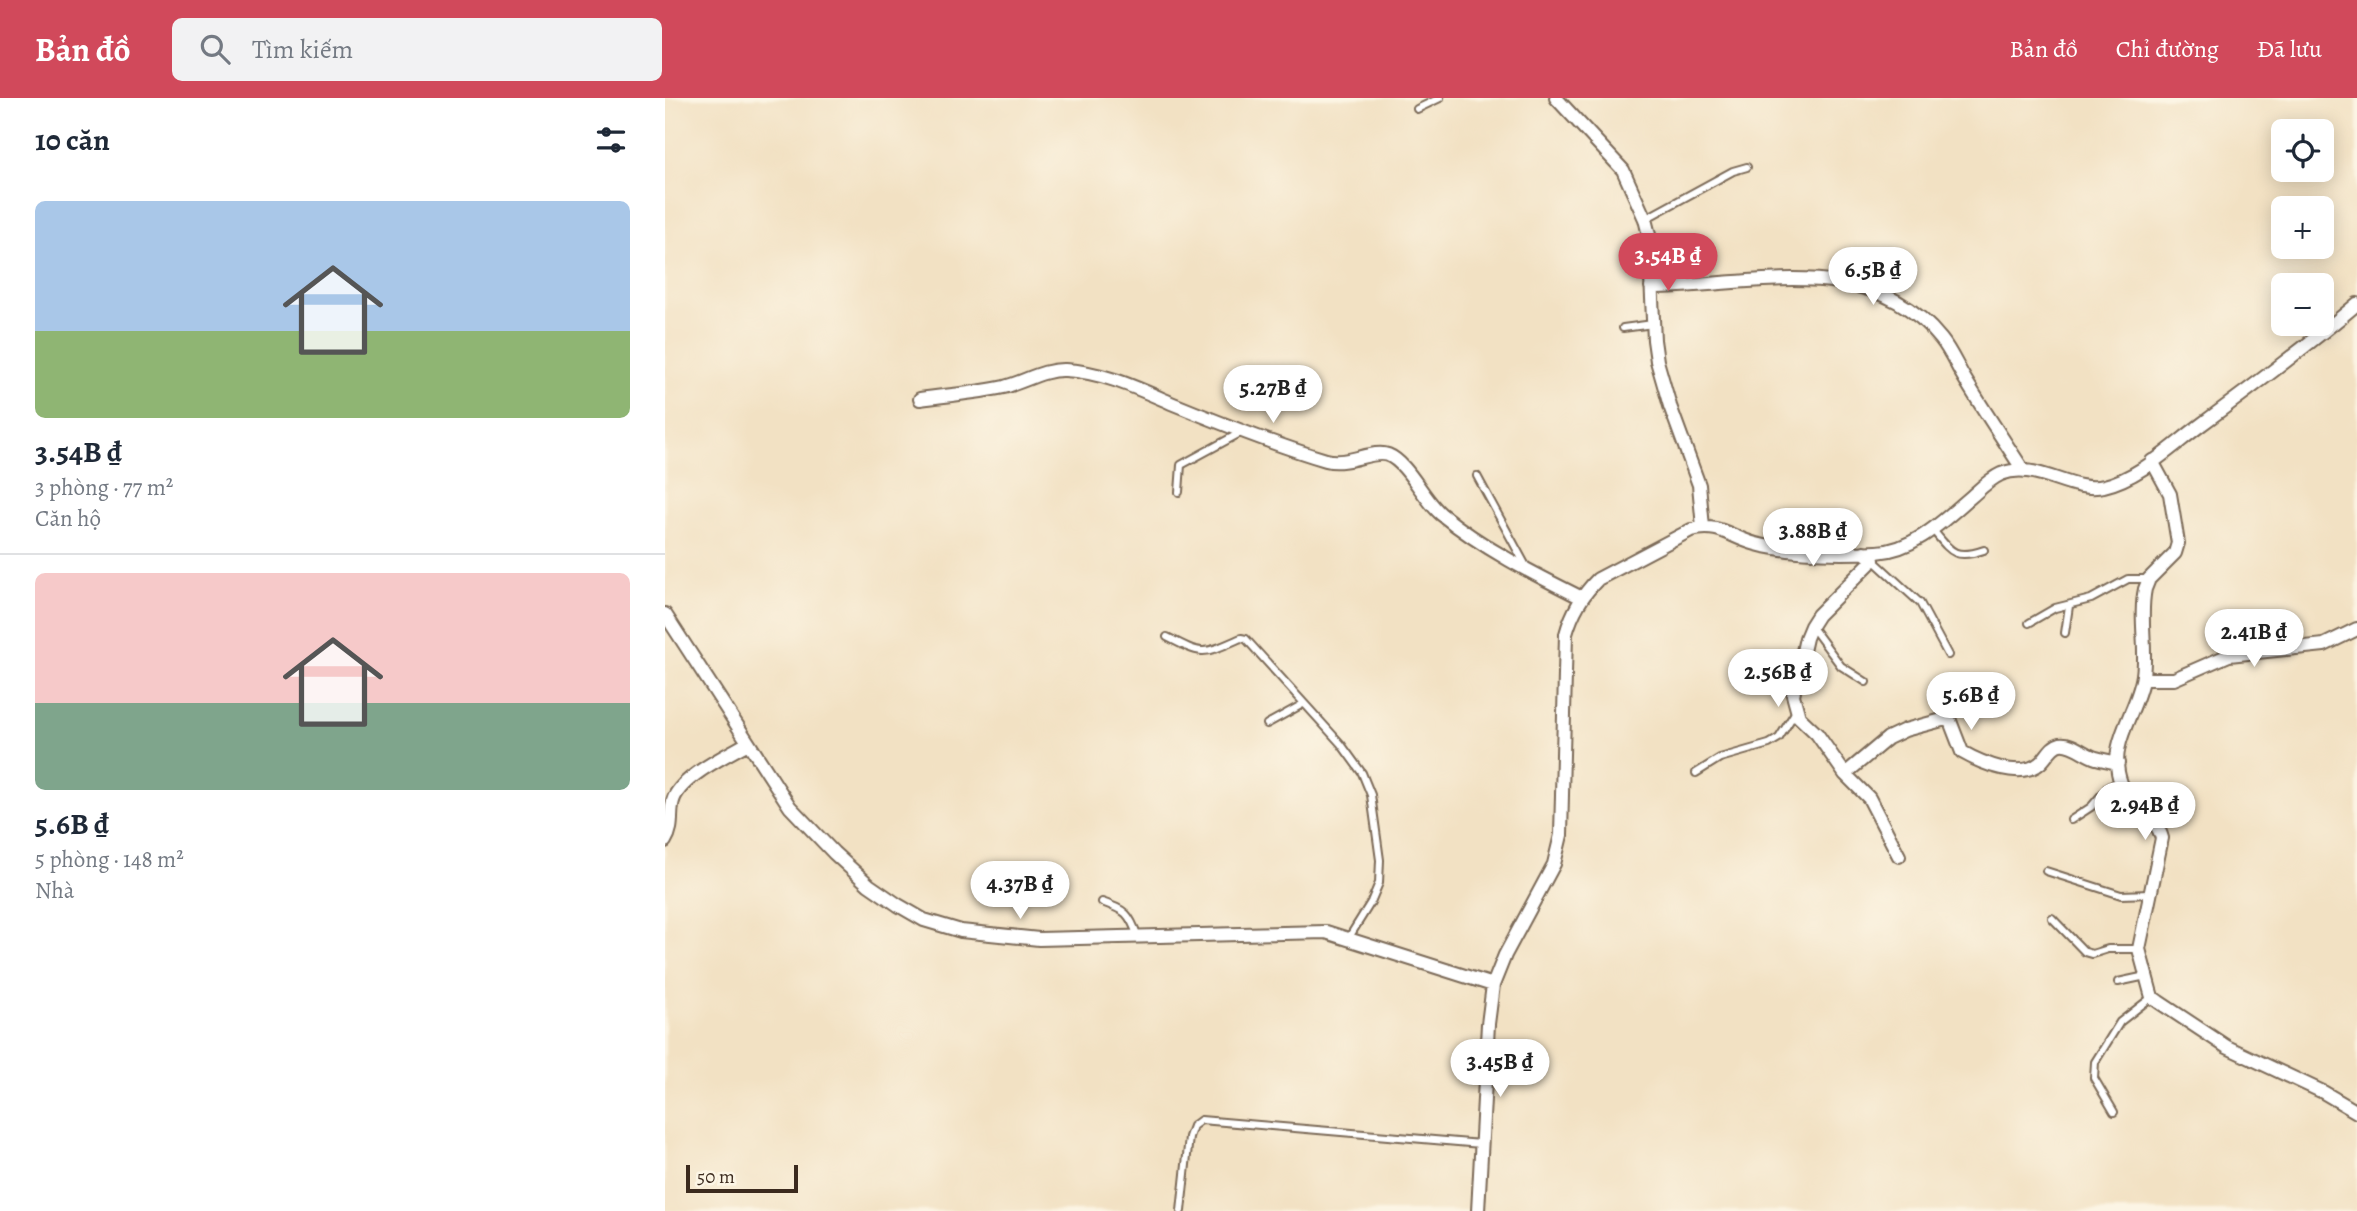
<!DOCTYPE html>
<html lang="vi">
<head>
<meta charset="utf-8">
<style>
  :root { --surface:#fff; --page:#f2f2f3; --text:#1f2937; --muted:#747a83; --line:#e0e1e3; --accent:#d1495b }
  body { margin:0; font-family:Alegreya,serif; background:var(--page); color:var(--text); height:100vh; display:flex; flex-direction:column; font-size:26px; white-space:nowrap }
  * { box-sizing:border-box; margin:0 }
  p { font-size:23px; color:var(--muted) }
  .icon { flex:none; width:38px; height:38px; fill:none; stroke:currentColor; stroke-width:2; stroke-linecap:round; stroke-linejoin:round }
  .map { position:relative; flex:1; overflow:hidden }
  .drawer { display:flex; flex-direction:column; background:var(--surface); width:665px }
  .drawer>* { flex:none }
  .fabs { position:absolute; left:1606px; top:21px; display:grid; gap:14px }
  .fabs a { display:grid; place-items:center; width:63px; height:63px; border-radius:10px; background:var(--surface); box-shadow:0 4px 18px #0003; font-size:35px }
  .scale { position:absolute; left:21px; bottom:18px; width:112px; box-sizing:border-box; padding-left:7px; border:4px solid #3b2a1e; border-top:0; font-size:19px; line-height:24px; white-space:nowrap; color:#3b2a1e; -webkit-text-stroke:5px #fcf5e5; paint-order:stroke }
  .price { position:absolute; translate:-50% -60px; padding:0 16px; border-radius:24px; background:#fff; color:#222; font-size:23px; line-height:46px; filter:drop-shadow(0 2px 4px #0008) }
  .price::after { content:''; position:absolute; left:50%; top:42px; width:21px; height:16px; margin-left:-10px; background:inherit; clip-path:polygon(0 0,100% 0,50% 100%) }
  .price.selected { background:var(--accent); color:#fff }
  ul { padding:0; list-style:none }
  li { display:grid; align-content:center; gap:14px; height:371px; padding:0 35px }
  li+li { border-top:2px solid var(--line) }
  li span { display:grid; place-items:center; height:217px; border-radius:10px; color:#555 }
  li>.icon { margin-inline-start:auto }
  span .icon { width:126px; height:126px; fill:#fffc; stroke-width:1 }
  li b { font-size:30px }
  h2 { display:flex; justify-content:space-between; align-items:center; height:84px; padding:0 35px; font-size:30px }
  header { display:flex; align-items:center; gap:42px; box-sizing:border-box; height:98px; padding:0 35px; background:var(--accent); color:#fff }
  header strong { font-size:33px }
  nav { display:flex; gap:38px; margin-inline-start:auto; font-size:24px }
  .search { width:490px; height:63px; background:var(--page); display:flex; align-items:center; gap:18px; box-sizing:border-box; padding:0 24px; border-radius:10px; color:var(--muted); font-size:26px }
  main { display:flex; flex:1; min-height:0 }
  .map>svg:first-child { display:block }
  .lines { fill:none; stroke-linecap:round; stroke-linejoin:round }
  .lane-casing { stroke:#7b6a58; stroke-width:10 }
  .street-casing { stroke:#7b6a58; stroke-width:16 }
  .lane { stroke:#fff; stroke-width:6 }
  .street { stroke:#fff; stroke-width:12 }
</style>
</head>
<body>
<header>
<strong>Bản đồ</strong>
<div class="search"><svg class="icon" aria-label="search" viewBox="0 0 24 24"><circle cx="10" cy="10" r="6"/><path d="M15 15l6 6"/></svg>Tìm kiếm</div>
<nav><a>Bản đồ</a><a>Chỉ đường</a><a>Đã lưu</a></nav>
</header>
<main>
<section class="drawer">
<h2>10 căn<svg class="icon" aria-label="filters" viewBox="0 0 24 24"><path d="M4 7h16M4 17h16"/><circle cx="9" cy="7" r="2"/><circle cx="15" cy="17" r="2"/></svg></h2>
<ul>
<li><span style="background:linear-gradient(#a9c7e8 60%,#8fb573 0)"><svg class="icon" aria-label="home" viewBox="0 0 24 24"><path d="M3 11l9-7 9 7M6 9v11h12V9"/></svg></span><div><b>3.54B ₫</b><p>3 phòng · 77 m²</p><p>Căn hộ</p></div></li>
<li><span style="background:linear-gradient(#f6c9c9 60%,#7fa58c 0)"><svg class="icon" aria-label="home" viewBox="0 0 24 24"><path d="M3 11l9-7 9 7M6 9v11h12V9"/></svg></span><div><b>5.6B ₫</b><p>5 phòng · 148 m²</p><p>Nhà</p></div></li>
</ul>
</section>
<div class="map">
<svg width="1692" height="1113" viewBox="0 0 1692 1113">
  <rect width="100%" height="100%" fill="#fcf5e5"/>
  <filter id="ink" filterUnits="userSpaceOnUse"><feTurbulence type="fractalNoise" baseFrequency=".0143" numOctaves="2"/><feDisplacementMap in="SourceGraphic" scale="14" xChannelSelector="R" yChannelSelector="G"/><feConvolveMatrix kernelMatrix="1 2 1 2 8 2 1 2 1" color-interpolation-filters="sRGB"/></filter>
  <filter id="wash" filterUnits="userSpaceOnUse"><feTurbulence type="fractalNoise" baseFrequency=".00686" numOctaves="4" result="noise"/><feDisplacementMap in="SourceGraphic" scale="28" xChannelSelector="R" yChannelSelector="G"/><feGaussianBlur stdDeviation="1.57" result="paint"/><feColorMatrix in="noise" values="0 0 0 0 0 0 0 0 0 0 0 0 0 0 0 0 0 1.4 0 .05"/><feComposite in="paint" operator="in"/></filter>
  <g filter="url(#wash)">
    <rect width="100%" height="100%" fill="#f2e1c3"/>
  </g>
  <g filter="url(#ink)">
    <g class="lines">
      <g class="lane-casing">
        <path id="lane" d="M752,11L775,0
          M980,121L1068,73L1082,69
          M958,230L988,226
          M812,378L861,468
          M514,394L516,367L575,335
          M1267,431C1286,454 1289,462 1319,452
          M1208,462L1255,505L1283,557
          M1364,525L1390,510L1426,501L1463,481H1484
          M1147,529L1176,568L1201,584
          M1400,535L1404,508
          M502,539C539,558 537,557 576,540L581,541L676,646L697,675L706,697L715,762L714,785L706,804L683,841
          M602,626L638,606
          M1031,675L1055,660L1104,646L1114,640L1131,613
          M1406,722L1426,709L1443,689L1456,684
          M1492,727C1515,721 1514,715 1518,693
          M1381,773L1456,797L1485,796
          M437,804C461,813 464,814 473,839
          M1387,820L1420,854L1427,856L1443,851H1474
          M1453,884L1481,878
          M1449,1014L1429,980L1430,964L1455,924L1487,899
          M516,1113L524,1039L528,1028L536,1022L816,1046"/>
      </g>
      <g class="street-casing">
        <path id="street" d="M891,0L958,72L980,121L984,137L989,242L992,263L1005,308L1034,387L1038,429
          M986,189C1085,189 1204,151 1276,241C1285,252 1291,266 1298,278C1317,310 1338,341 1358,372
          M255,301C283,297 312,295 339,289C359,284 379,271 400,272C440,274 476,292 511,307C560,327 610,347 661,362C683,368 708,351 723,357C743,365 758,401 776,416C819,451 867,475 917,500
          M1487,363L1505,396L1513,445L1510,455L1484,481L1480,491C1474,519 1482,549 1478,577C1473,614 1441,646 1456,685C1465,707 1491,717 1497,740L1474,851L1485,892L1487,899L1494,904L1562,949L1658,994L1692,1014
          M1199,454L1208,462L1153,517L1146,528L1141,540L1128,597L1134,619L1152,636L1180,676L1204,700L1234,758
          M0,516L125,709L169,755L204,787L233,807L259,822L296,833L374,841L661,834L828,887
          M1478,581H1509L1564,557L1659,547L1692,531
          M1180,676L1223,640L1240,632L1281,621L1285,623L1297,654C1316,665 1356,682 1375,665C1382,659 1386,648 1395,646C1407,644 1420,657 1431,660C1438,662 1445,663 1453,665
          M0,743C10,727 3,714 9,700C18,678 62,657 83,645
          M813,1113L823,926L828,887L840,857L889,766L896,737L901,536C907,514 917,497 933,481L1026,432C1056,425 1064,439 1091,446C1129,456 1173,456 1212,454C1250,452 1280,421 1307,398C1316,390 1325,381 1336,376C1372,362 1405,396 1439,388C1474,380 1505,350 1533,329C1587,289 1641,249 1692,206"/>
      </g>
      <use href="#lane" class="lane"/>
      <use href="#street" class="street"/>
    </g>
  </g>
</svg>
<div class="fabs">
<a><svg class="icon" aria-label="locate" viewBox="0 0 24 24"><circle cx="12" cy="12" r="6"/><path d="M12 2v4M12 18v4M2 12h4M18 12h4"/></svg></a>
<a>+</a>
<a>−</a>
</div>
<div class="scale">50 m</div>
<b class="price selected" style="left:1003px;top:195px">3.54B ₫</b>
<b class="price" style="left:1208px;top:209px">6.5B ₫</b>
<b class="price" style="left:608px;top:327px">5.27B ₫</b>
<b class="price" style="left:1148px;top:470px">3.88B ₫</b>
<b class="price" style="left:1589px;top:571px">2.41B ₫</b>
<b class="price" style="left:1113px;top:611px">2.56B ₫</b>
<b class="price" style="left:1306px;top:634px">5.6B ₫</b>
<b class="price" style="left:1480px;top:744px">2.94B ₫</b>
<b class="price" style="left:355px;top:823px">4.37B ₫</b>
<b class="price" style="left:835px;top:1001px">3.45B ₫</b>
</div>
</main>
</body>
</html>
